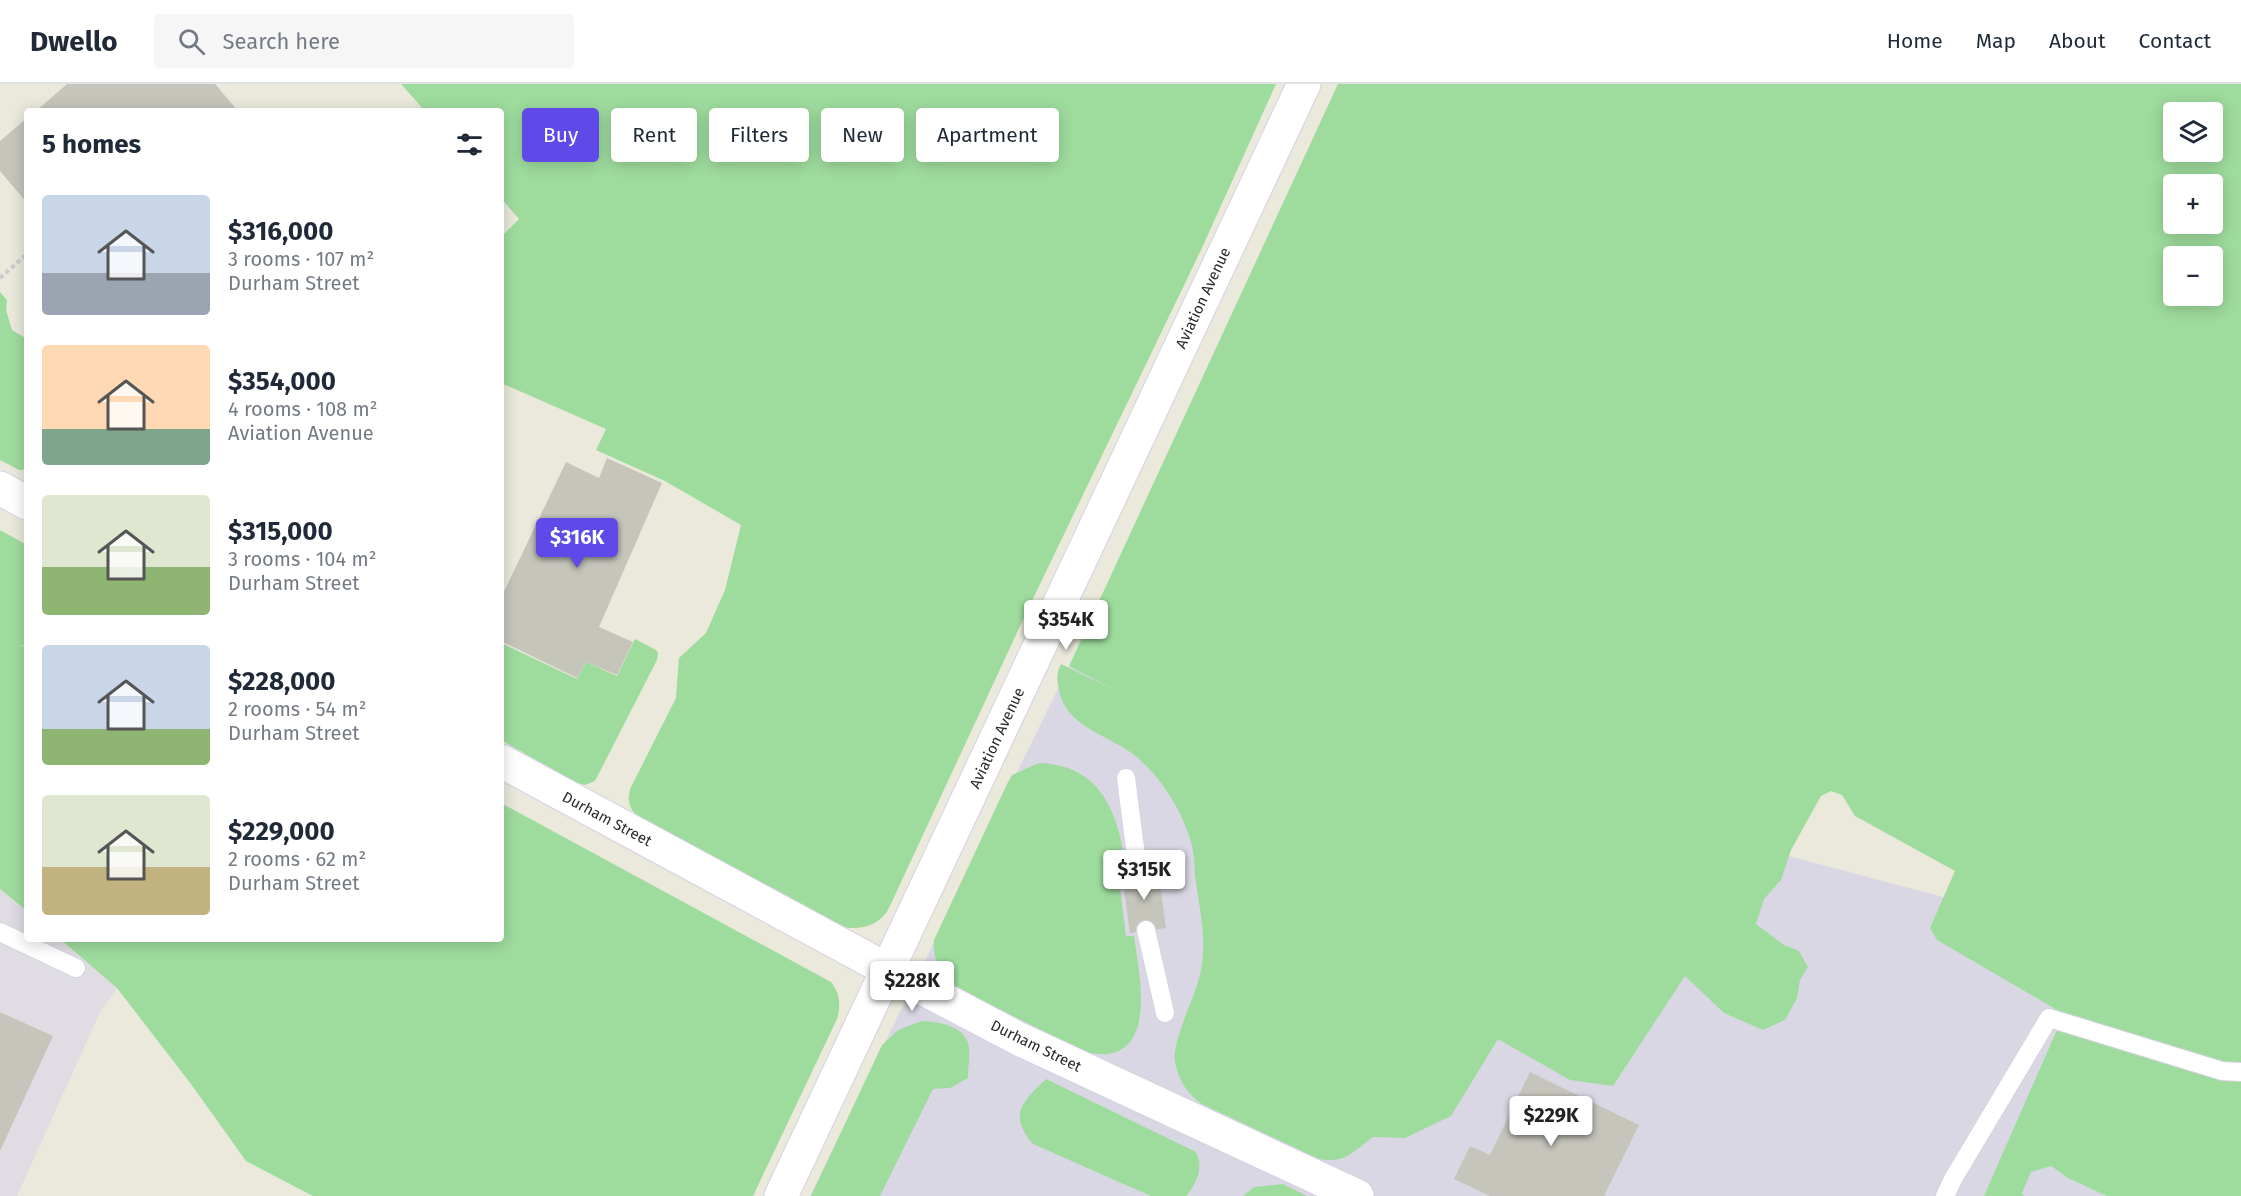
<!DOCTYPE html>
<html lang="en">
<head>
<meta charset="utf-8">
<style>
  :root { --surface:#fff; --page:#f6f6f7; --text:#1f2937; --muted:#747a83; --line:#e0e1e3; --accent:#5f4ae9 }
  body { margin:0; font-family:"Fira Sans",sans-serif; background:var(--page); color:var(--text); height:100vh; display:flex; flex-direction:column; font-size:22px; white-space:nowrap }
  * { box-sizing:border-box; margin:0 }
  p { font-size:20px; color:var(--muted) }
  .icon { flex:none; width:33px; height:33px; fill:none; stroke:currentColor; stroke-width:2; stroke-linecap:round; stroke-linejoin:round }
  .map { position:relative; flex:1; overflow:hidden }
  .drawer { position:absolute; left:24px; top:24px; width:480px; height:834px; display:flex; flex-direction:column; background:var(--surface); border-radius:6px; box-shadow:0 3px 15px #0003 }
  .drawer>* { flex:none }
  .hud { position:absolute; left:522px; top:24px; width:570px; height:54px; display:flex; gap:12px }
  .tools { position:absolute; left:2163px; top:18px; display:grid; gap:12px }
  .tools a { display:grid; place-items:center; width:60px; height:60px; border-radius:6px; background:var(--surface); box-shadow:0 3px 15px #0003; font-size:30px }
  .price { position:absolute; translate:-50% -51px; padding:0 14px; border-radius:6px; background:#fff; color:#222; font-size:20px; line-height:39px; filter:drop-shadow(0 2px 3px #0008) }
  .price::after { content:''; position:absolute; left:50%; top:36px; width:18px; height:14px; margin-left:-9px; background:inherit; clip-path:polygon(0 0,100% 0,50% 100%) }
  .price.on { background:var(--accent); color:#fff }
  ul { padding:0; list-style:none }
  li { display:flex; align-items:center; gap:18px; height:150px; padding:0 18px }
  li span { display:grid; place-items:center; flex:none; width:168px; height:120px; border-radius:6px; color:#555 }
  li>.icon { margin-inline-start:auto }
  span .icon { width:72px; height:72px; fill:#fffc; stroke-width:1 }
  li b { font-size:26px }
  h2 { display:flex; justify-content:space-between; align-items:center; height:72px; padding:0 18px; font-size:26px }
  .tag { padding:0 21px; border-radius:6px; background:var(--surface); box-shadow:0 3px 15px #0003; font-size:21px; line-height:54px }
  .tag.on { background:var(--accent); color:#fff }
  header { display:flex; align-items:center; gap:36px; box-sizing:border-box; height:84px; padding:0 30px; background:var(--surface); border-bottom:2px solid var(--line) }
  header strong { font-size:28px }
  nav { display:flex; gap:33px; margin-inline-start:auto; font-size:21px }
  .search { width:420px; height:54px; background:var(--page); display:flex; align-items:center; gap:15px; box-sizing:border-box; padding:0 21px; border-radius:6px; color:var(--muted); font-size:22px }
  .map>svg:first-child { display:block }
  .industrial { fill:#e0dce3 }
  .airport { fill:#d9d7e3 }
  .green { fill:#9edc9d; fill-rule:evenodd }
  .building { fill:#c6c5bc }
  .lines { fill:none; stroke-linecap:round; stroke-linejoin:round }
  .lane-casing { stroke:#d4d2e1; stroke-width:20 }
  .street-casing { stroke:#d4d2e1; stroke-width:35 }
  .path { stroke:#ccc; stroke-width:4; stroke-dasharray:4.5 3; stroke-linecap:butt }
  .lane { stroke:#fff; stroke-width:18 }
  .street { stroke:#fff; stroke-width:33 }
  .labels { text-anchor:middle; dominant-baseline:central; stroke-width:5; stroke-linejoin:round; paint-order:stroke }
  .street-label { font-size:15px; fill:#292929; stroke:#fff }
</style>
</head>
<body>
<header>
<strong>Dwello</strong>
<div class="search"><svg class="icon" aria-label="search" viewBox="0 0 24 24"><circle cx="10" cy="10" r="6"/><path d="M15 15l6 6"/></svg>Search here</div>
<nav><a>Home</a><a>Map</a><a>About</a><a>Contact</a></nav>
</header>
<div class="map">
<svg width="2241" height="1112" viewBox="0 0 2241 1112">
  <rect width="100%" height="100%" fill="#eae9dc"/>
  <path class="industrial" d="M0,805L27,827V855H60L117,904L100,928L17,1112H0Z"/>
  <path class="airport" d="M1069,582L2140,865L2241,1112H810Z"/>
  <path class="green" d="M401,0H1276L1201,166L1028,525L889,824C881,841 858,848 840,842L638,732C628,724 627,714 631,703L676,614L679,574L706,549L725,506L741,441L665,397L596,366L606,345L501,299V153L519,135L501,114V27H425Z
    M1338,0H2241V1112H2107L2068,1094L2051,1082L2031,1088L2022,1109L2024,1112H1984L2064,930L1937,856L1930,844L1955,787L1855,732L1842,711L1831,707L1821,712L1791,766L1781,796L1764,815L1756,840L1784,861L1799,867L1808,883L1800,896L1797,914L1785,936L1763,946L1724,929L1685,892L1613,1002L1570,996L1498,955L1451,1032L1405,1054L1373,1053C1354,1067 1345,1080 1319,1075L1200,1019C1187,1009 1177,994 1175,977C1172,956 1195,914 1200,890C1208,858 1199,823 1195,791C1194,779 1194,766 1190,755C1182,727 1161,694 1139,675C1114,652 1066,645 1059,606C1057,595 1056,590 1061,580L1117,607L1069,582ZM2174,28H2212V68H2174ZM2174,100H2212V140H2174ZM2174,172H2212V212H2174Z
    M0,208L7,216L6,226L12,246L27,255V385L19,386L0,376Z
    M0,446L27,461V561L17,562H27V827L0,805Z
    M635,555L656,566L658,569L657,576L595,697L585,701L577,699L501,656V559L577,595L586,578L617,592Z
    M1039,679C1099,681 1117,725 1125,777L1117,780L1126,852H1134C1138,884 1157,963 1108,970C1102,971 1095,969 1089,969L957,905C942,894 932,875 934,856L1007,700L1012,691Z
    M501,719L831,898C840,909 841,922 837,935L753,1112H313L246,1077L191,1000L117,904L60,855H501Z
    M922,937C940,938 967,942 969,964C970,973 968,984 968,994L950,1004L933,1005L880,1112H811L882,961L898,946Z
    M1046,995L1196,1068C1204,1083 1197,1099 1186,1112H1151L1033,1060C1008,1031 1022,1018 1046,995Z
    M1283,1100L1307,1112H1243L1254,1103Z"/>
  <path class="building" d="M67,0H215L238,27H36Z
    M27,34V119L0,87V57Z
    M607,374L662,399L599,543L633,558L617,591L586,578L577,594L501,557V514L566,378L599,394Z
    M1158,784L1166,844L1130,849L1122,790Z
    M0,928L53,952L0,1067Z
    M1530,988L1639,1041L1604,1112H1490L1454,1095L1470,1062L1490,1071Z"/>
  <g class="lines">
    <g class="lane-casing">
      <path id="lane" d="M1126,694L1138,787
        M1146,846L1165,929
        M0,848L76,884
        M1945,1112L1953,1095L2049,934L2222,987L2241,988"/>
    </g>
    <g class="street-casing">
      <path id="street" d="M0,404L27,419
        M501,677L888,886L1019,955L1357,1112
        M781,1112L1304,0"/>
    </g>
    <path class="path" d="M0,194L27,170"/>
    <use href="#lane" class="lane"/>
    <use href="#street" class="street"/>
  </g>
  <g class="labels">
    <g class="street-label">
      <text transform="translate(1203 214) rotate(-65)">Aviation Avenue</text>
      <text transform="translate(997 654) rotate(-65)">Aviation Avenue</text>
      <text transform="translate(607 735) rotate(28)">Durham Street</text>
      <text transform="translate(1036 962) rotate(26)">Durham Street</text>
    </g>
  </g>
</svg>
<div class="tools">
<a><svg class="icon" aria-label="layers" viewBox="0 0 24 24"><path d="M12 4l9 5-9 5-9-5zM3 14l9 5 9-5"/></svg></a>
<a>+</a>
<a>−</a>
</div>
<b class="price on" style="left:577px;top:485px">$316K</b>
<b class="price" style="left:1066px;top:567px">$354K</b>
<b class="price" style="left:1144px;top:817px">$315K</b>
<b class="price" style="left:912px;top:928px">$228K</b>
<b class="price" style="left:1551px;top:1063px">$229K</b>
<div class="hud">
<a class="tag on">Buy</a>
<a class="tag">Rent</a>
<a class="tag">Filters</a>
<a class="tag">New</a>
<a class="tag">Apartment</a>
</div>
<section class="drawer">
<h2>5 homes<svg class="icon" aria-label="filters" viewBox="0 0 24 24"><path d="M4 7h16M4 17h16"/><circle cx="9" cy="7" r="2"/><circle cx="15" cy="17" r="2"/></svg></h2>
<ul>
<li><span style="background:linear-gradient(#c9d6e8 65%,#9aa5b1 0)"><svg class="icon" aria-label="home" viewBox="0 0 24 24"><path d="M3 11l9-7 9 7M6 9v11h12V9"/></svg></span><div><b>$316,000</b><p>3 rooms · 107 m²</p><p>Durham Street</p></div></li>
<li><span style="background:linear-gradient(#ffd9b3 70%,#7fa58c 0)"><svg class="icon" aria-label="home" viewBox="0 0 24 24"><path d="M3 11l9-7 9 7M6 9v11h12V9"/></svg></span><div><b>$354,000</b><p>4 rooms · 108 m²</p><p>Aviation Avenue</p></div></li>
<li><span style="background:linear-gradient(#dfe7d0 60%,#8fb573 0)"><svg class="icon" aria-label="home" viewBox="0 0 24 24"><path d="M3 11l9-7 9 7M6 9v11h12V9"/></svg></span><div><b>$315,000</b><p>3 rooms · 104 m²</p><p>Durham Street</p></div></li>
<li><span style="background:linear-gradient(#c9d6e8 70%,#8fb573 0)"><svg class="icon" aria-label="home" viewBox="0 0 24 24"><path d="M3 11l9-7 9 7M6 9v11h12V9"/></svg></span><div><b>$228,000</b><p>2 rooms · 54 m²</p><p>Durham Street</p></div></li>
<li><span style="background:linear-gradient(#dfe7d0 60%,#c2b280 0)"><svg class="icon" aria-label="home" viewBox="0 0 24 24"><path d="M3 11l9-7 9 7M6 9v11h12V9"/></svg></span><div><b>$229,000</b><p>2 rooms · 62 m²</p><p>Durham Street</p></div></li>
</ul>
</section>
</div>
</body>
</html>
